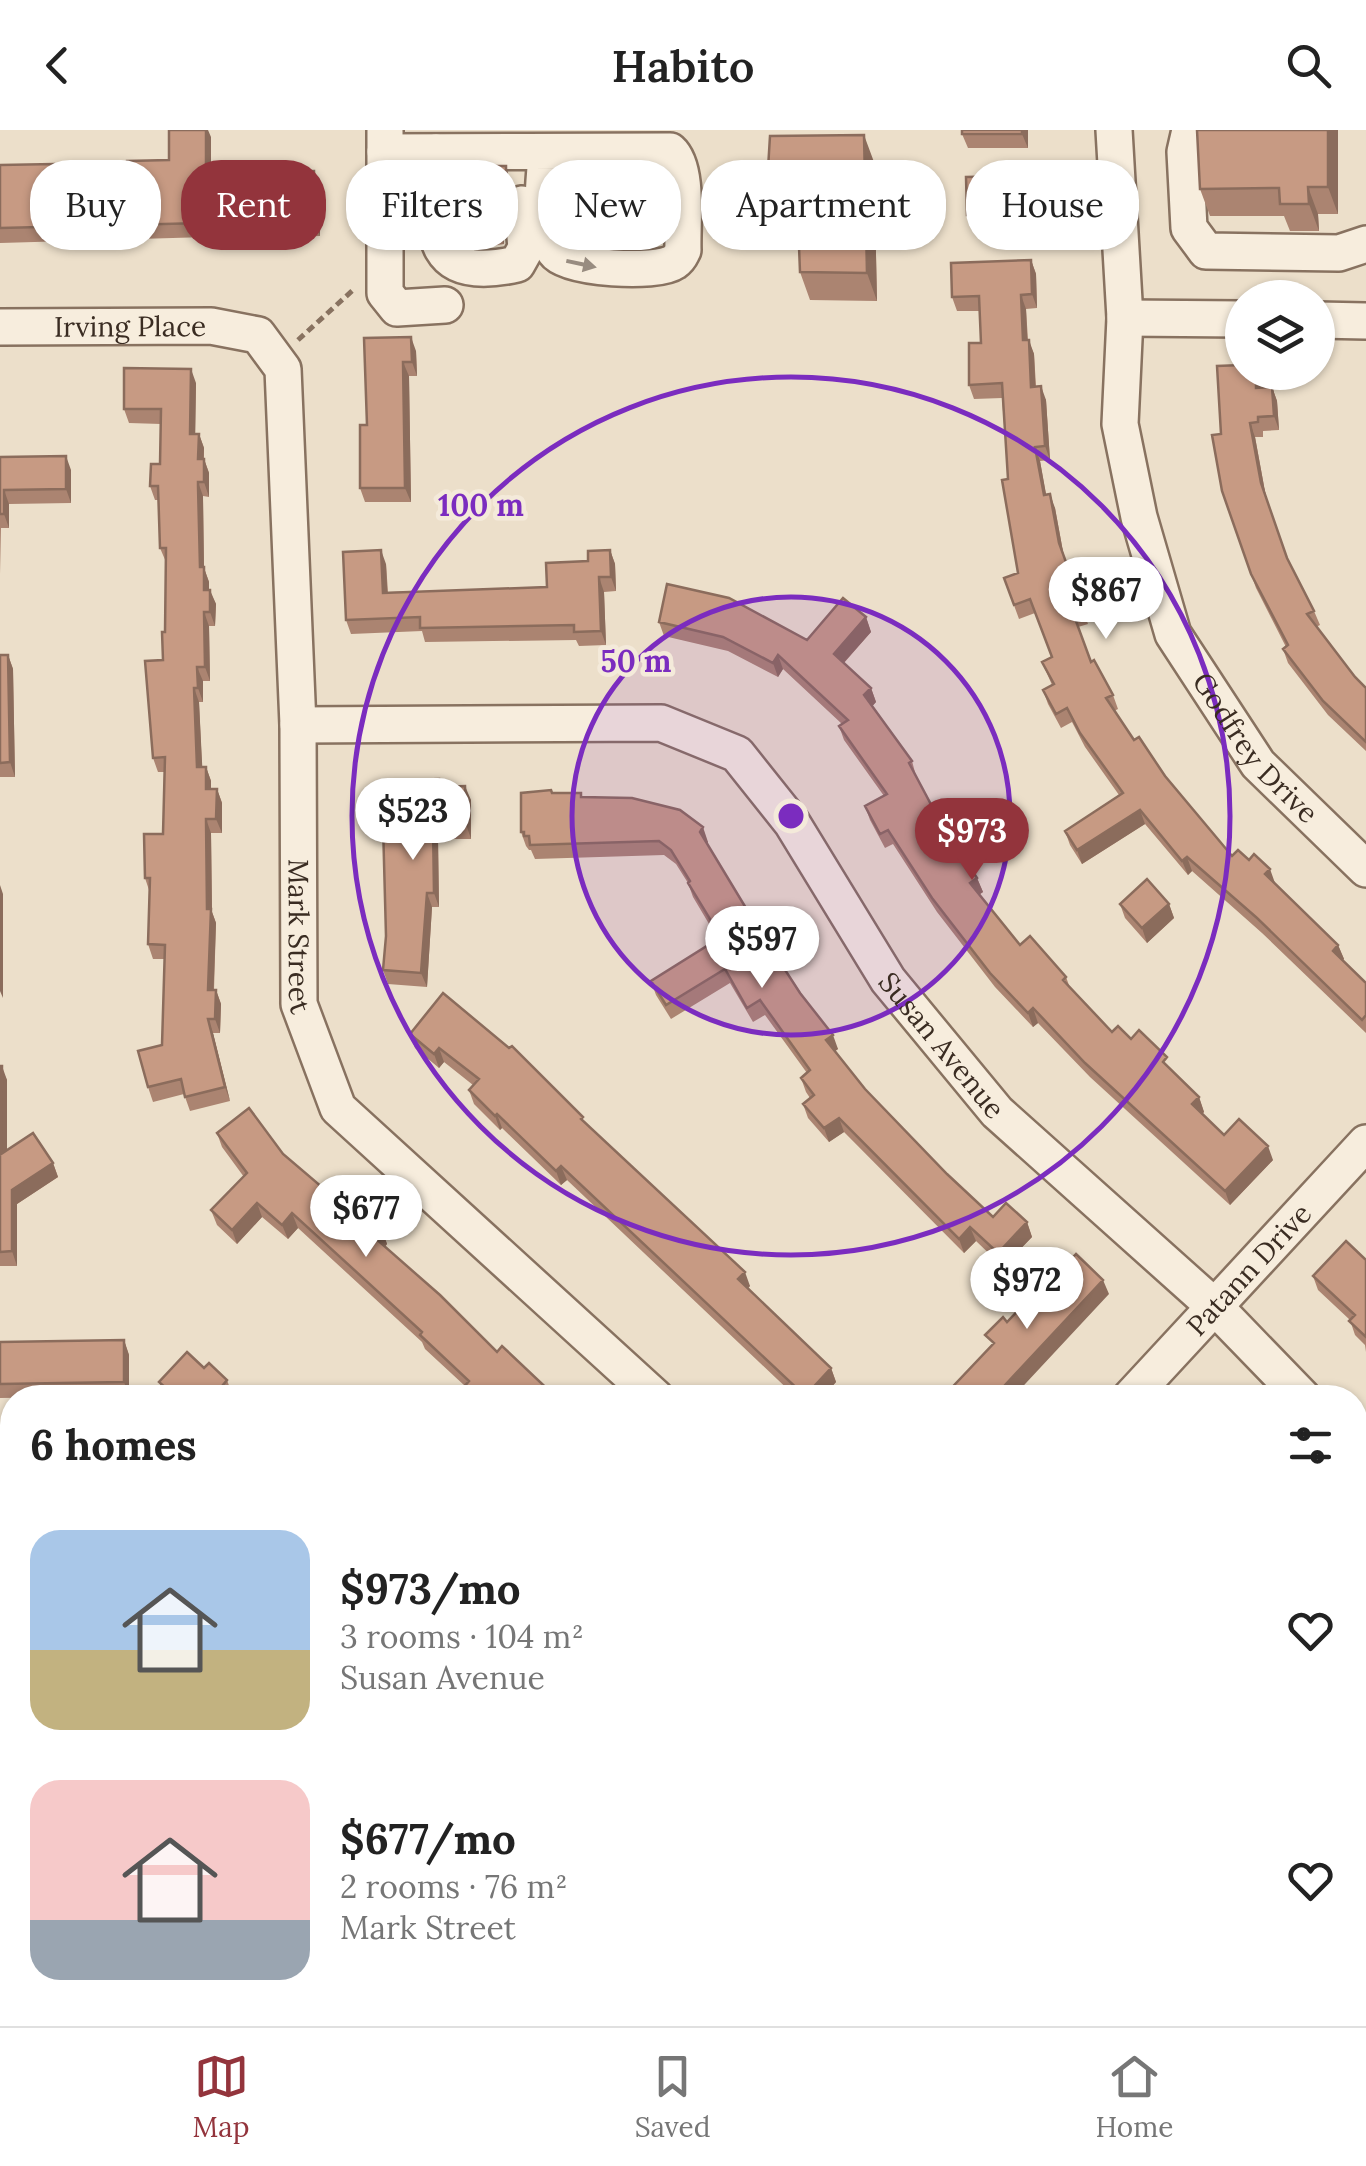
<!DOCTYPE html>
<html lang="en">
<head>
<meta charset="utf-8">
<style>
  :root { --surface:#fff; --page:#f6f6f6; --text:#222; --muted:#767676; --line:#e0e0e0; --accent:#93343c }
  body { margin:0; font-family:Lora,serif; background:var(--page); color:var(--text); height:100vh; display:flex; flex-direction:column; font-size:38px; white-space:nowrap }
  * { box-sizing:border-box; margin:0 }
  p { font-size:32px; color:var(--muted) }
  .icon { flex:none; width:55px; height:55px; fill:none; stroke:currentColor; stroke-width:2; stroke-linecap:round; stroke-linejoin:round }
  .map { position:relative; flex:1; overflow:hidden }
  .panel { position:absolute; left:0px; top:1255px; width:1368px; height:642px; display:flex; flex-direction:column; background:var(--surface); border-radius:40px 40px 0 0; box-shadow:0 2px 8px #0004 }
  .panel>* { flex:none }
  .top-card { position:absolute; left:30px; top:30px; width:1308px; height:90px; display:flex; gap:20px }
  .buttons { position:absolute; left:1225px; top:150px; display:grid; gap:20px }
  .buttons a { display:grid; place-items:center; width:110px; height:110px; border-radius:50%; background:var(--surface); box-shadow:0 2px 8px #0004; font-size:50px }
  .price { position:absolute; translate:-50% -85px; padding:0 22px; border-radius:35px; background:#fff; color:#222; font-size:32px; line-height:65px; filter:drop-shadow(0 2px 5px #0008) }
  .price::after { content:''; position:absolute; left:50%; top:60px; width:30px; height:22px; margin-left:-15px; background:inherit; clip-path:polygon(0 0,100% 0,50% 100%) }
  .price.active { background:var(--accent); color:#fff }
  ul { padding:0; list-style:none }
  li { display:flex; align-items:center; gap:30px; height:250px; padding:0 30px }
  li span { display:grid; place-items:center; flex:none; width:280px; height:200px; border-radius:30px; color:#555 }
  li>.icon { margin-inline-start:auto }
  span .icon { width:120px; height:120px; fill:#fffc; stroke-width:1 }
  li b { font-size:42px }
  h2 { display:flex; justify-content:space-between; align-items:center; height:120px; padding:0 30px; font-size:42px }
  .pill { padding:0 35px; border-radius:40px; background:var(--surface); box-shadow:0 2px 8px #0004; font-size:35px; line-height:90px }
  .pill.active { background:var(--accent); color:#fff }
  header { display:flex; justify-content:space-between; align-items:center; height:130px; padding:0 30px; background:var(--surface); font-size:45px; font-weight:600 }
  .tab-bar { display:flex; justify-content:space-around; align-items:center; height:140px; border-top:2px solid var(--line); background:var(--surface); font-size:28px; color:var(--muted) }
  .tab-bar a { display:grid; justify-items:center; gap:5px }
  .tab-bar .active { color:var(--accent) }
  .map>svg:first-child { display:block }
  .lines { fill:none; stroke-linecap:round; stroke-linejoin:round }
  .minor-casing { stroke:#887260; stroke-width:40 }
  .path { stroke:#887260; stroke-width:5; stroke-dasharray:8 5; stroke-linecap:butt }
  .minor { stroke:#f7eddd; stroke-width:35 }
  .wall { fill:#ab8471 }
  .shaded-wall { fill:#8b6c5c }
  .building { fill:#c79a83; stroke:#8b6c5c; stroke-width:2.5 }
  .oneway { fill:#988c80 }
  .ring { fill:none; stroke:#7b2cbf; stroke-width:5 }
  .labels { text-anchor:middle; dominant-baseline:central; stroke-width:9; stroke-linejoin:round; paint-order:stroke }
  .street-label { font-size:28px; fill:#3a2c22; stroke:#f4eada }
  .centre { fill:#7b2cbf; stroke:#f4eada; stroke-width:5 }
  .ring-label { font-size:30px; text-anchor:middle; font-weight:bold; fill:#7b2cbf; stroke:#f4eada; stroke-width:9; stroke-linejoin:round; paint-order:stroke }
</style>
</head>
<body>
<header><svg class="icon" aria-label="back" viewBox="0 0 24 24"><path d="M15 5l-7 7 7 7"/></svg>Habito<svg class="icon" aria-label="search" viewBox="0 0 24 24"><circle cx="10" cy="10" r="6"/><path d="M15 15l6 6"/></svg></header>
<div class="map">
<svg width="1366" height="1896" viewBox="0 0 1366 1896">
  <rect width="100%" height="100%" fill="#ecdfca"/>
  <g class="lines">
    <g class="minor-casing">
      <g id="minor">
        <path id="s1" d="M1114,0L1125,188L1120,294L1139,387L1173,504L1258,634L1366,739"/>
        <path d="M1190,0L1185,22L1189,98L1206,121L1339,123L1366,114"/>
        <path d="M385,1V163L397,178L445,175"/>
        <path d="M385,22C480,22 575,21 670,21C689,38 682,94 683,120C680,126 680,128 674,132C657,144 567,139 555,122C536,95 545,52 546,22"/>
        <path d="M436,22C434,92 420,156 517,134L526,118L522,74"/>
        <path d="M1125,188L1242,189"/>
        <path d="M1318,190L1366,191"/>
        <path id="s2" d="M0,197L211,196L258,205L283,239L298,595L299,874L338,978L656,1268"/>
        <path id="s3" d="M298,595L661,593L737,624L792,693L888,850L997,982L1216,1178L1303,1268"/>
        <path id="s4" d="M1130,1268L1366,1013"/>
        <path d="M1355,1321L1366,1332"/>
        <path d="M0,1353H12"/>
        <path d="M1355,1875L1366,1881"/>
        <path d="M700,1885L711,1896"/>
        <path d="M535,1896L545,1885"/>
      </g>
    </g>
    <path class="path" d="M298,210L353,160"/>
    <use href="#minor" class="minor"/>
  </g>
  <path class="wall" d="M1028,0V18H968L962,4Z
    M1338,0V84H1318L1319,101H1290L1284,86H1210L1200,59Z
    M211,7V35L265,42L319,56L320,106L247,108V112L209,113L207,107L0,113V35L57,42H127L169,30Z
    M874,32L877,171L810,170L800,142L798,92L748,93L738,66L768,39Z
    M508,43L509,58L501,75L504,114L485,117L464,111L458,98L467,60Z
    M654,53L662,74V114L614,117L573,109L570,105L562,84Z
    M1026,60L1028,98L972,100L967,85Z
    M1031,130L1036,144L1037,178L1026,179L1028,210L1034,224L1036,256L1046,270L1050,330L1040,331L1046,365L1055,378L1064,427L1088,494L1078,497L1091,532L1113,565L1118,579L1114,581L1134,610L1232,726L1275,754L1338,815L1344,829L1342,830L1366,853V903L1262,803L1192,741L1188,745L1145,694L1082,734L1070,715L1065,701L1119,665L1085,617L1072,592L1061,598L1048,574L1043,560L1052,555L1042,532L1052,527L1035,483L1019,489L1004,448L1018,443L1008,349L1002,268L974,269L969,255L981,213L980,181H957L952,167Z
    M364,208L416,221L417,246H409L411,372H365L360,358L367,295Z
    M1260,248L1261,258L1272,257L1277,271L1279,300L1263,301V307H1255L1266,367L1288,430L1314,481L1320,495L1316,497L1355,547L1366,558V621L1328,585L1288,533L1283,519L1286,517L1256,458L1222,361L1221,304Z
    M196,253L195,304H199L204,318V329L209,343V367L203,366V370L204,438L209,452V460L216,474L215,496H209L210,551H203V572H199L202,637H206L211,651V659H217L222,673V703H211L212,782L216,793L214,860H216L221,874L220,903H213L230,971L190,981L184,964L153,972L148,957L162,915L165,829H153L148,814L149,760L145,748L163,704L164,642H158L153,628L165,502L166,432L160,418L158,370H155L150,356L160,334L161,294L129,293L124,279Z
    M0,327L71,340V373L9,374V398H1L0,444Z
    M610,420L615,434L616,461L604,462L606,515L579,516L576,510L425,512L422,501L351,504L346,490L386,434L388,462L547,457L588,431Z
    M866,487L871,502L844,533L871,558L876,572L872,576L912,631L916,646L943,697L977,748L983,762L979,765L1020,815L1066,847L1070,858L1112,902L1131,909L1172,941L1199,967L1204,982L1202,984L1224,1005L1273,1030L1230,1075L1090,947L1038,893L1033,897L995,857L937,782L893,714L885,718L870,690L865,676L884,666L844,610L839,596L842,594L783,539L778,547L728,521L664,506L659,492L807,510Z
    M0,525H8L13,539L15,647H0Z
    M439,649L442,657L471,670V709H438L439,777H432L427,857L388,854L383,840L412,656Z
    M553,663H581L582,667L708,712L707,714L758,798L838,919L835,921L865,959L947,1044L993,1087L1027,1092L1032,1107L1003,1137L976,1111L964,1123L844,1002L829,1012L808,988L803,974L810,968L806,962L801,948L807,943L765,885L753,892L730,853L671,889L656,865L651,851L718,809L693,767L688,753L676,734L664,725L535,729L531,720H529L526,716L521,702Z
    M1120,774H1169L1174,788L1147,813L1125,788Z
    M410,904L586,994L750,1156L748,1158L831,1238L836,1252L822,1268H797L567,1050L561,1055L502,998L500,1000L474,974L469,960L473,955L444,932L439,938L415,918Z
    M0,936L7,950V1021L53,1033L58,1047L17,1074V1136H0Z
    M217,1003L283,1024L357,1087L382,1100L387,1114L385,1117L497,1222L557,1268H456V1266L465,1256L425,1219L422,1212L298,1098L288,1109L262,1087L237,1114L217,1095L211,1080L244,1047L222,1017Z
    M1366,1130V1222L1365,1215L1355,1205L1350,1190L1318,1160L1313,1146Z
    M124,1210L129,1225V1266L0,1268V1212Z
    M204,1238L227,1250L232,1264L236,1268H167L165,1266L159,1252Z
    M1355,1427L1366,1437V1522L1355,1512Z
    M0,1433H12V1486H0Z
    M1355,1685L1366,1693V1773L1355,1766Z
    M1132,1885H1244L1259,1896H1148Z"/>
  <path class="shaded-wall" d="M206,0H208L211,7V49L206,35Z
    M1022,0H1028V18L1022,4Z
    M1328,0H1338V84L1328,57Z
    M864,5L874,32L877,171L867,143Z
    M506,36L508,43L509,58L501,75L504,114L501,107L498,68Z
    M314,41L319,56L320,106L315,92Z
    M1021,46L1026,60L1028,98L1023,84Z
    M654,53L662,74V114L654,93Z
    M1308,57L1318,84L1319,101L1309,74Z
    M1031,130L1036,144L1037,178L1032,164Z
    M1021,165L1026,179L1028,225L1023,210Z
    M411,207L416,221L417,246L412,232Z
    M1029,210L1034,224L1036,271L1031,257Z
    M403,232L409,246L411,372L405,358Z
    M191,239L196,253L195,318L190,304Z
    M1256,242H1258L1260,248L1261,272L1256,258Z
    M1041,256L1046,270L1050,330L1045,316Z
    M1272,257L1277,271L1279,300L1274,286Z
    M1250,293L1255,307L1266,367L1261,353Z
    M199,304L204,318L203,343L198,329Z
    M1035,317L1040,331L1049,380L1044,365Z
    M66,326L71,340V373L66,359Z
    M204,329L209,343V367L204,352Z
    M198,352L203,366L204,438L209,452V474L204,460L200,437Z
    M4,360L9,374V398L4,384Z
    M1050,364L1055,378L1064,427L1059,413Z
    M381,420L386,434L388,477L383,463Z
    M610,420L615,434L616,461L611,447Z
    M599,447L604,462L606,515L601,501Z
    M210,460L216,474L215,496L210,482Z
    M204,482L209,496L210,551L205,537Z
    M866,487L871,502L839,538L834,524Z
    M8,525L13,539L15,647L10,632Z
    M778,525L783,539L778,547L773,533Z
    M197,537L203,551V572L198,558Z
    M194,558L199,572L203,651L197,637Z
    M871,558L876,572L870,579L864,565Z
    M206,637L211,651V673L206,659Z
    M465,656L471,670V709L466,694Z
    M217,659L222,673V703L216,689Z
    M1140,680L1145,694L1082,734L1077,720Z
    M206,689L211,703L212,782L216,793L213,874L208,860Z
    M433,695L438,709L439,777L434,763Z
    M703,697L708,712L705,716L700,702Z
    M1187,727L1192,741L1188,745L1182,731Z
    M1270,739L1275,753L1265,744Z
    M977,748L983,762L975,767L970,753Z
    M0,755L3,764V868L0,861Z
    M427,763L432,777L427,857L421,843Z
    M1169,774L1174,788L1147,813L1142,798Z
    M1338,815L1344,829L1338,835L1333,821Z
    M216,860L221,874L220,903L215,889Z
    M1033,878L1038,893L1033,897L1028,883Z
    M208,889L213,903L230,971L225,957Z
    M833,905L838,919L831,924L826,910Z
    M439,918L444,932L439,938L434,924Z
    M2,936L7,950V1038L1,1024Z
    M1199,967L1204,982L1198,988L1192,974Z
    M497,984L502,998L500,1000L495,986Z
    M839,988L844,1002L829,1012L824,998Z
    M1268,1016L1273,1030L1230,1075L1225,1061Z
    M53,1033L58,1047L17,1074V1136L12,1121V1060Z
    M561,1036L567,1050L561,1055L556,1041Z
    M257,1073L262,1087L237,1114L232,1100Z
    M292,1083L298,1098L288,1109L282,1095Z
    M1027,1092L1032,1107L1003,1137L998,1123Z
    M970,1097L976,1111L964,1123L959,1109Z
    M382,1100L387,1114L380,1122L375,1108Z
    M745,1142L750,1156L743,1163L738,1149Z
    M1103,1150L1109,1164L1012,1268H993Z
    M124,1210L129,1225V1266L124,1252Z
    M831,1238L836,1252L822,1268H805V1266Z
    M8,1560L12,1571V1595L8,1583Z
    M16,1885H22V1896H16Z
    M933,1885H951L941,1896H923Z"/>
  <path class="building" d="M169,0H206V35H262V42L314,41L315,92L242,93V97L204,98L203,93L0,98V35L54,34V42H127V31L169,30Z
    M962,0H1022V4H962Z
    M1197,0H1328V57H1308L1309,74H1280L1279,58L1200,59Z
    M864,5L867,143L800,142L797,65L738,66L739,37L768,39L770,6Z
    M466,36H506V51L498,68L501,107L483,110L461,104L458,98L457,60H467Z
    M1021,46L1023,84L967,85L966,47Z
    M562,53H654V93L607,96L565,88L562,84Z
    M1031,130L1032,164L1021,165L1023,210H1029L1031,257L1041,256L1045,316L1035,317L1044,365L1050,364L1059,413L1083,479L1073,483L1091,532L1094,530L1113,565L1106,568L1134,610L1139,607L1165,646L1232,726L1238,720L1249,730L1254,724L1270,739L1265,744L1338,815L1333,821L1366,853V885L1362,890L1257,788L1187,727L1182,731L1140,680L1077,720L1065,701L1123,663L1080,603L1067,578L1056,584L1043,560L1054,554L1042,532L1052,527L1030,469L1014,475L1004,448L1018,443L1002,350L1008,349L1002,253L969,255V213H981L979,166L952,167L951,133Z
    M411,207L412,232H403L405,358H360V295H367L364,208Z
    M1242,235V242H1256V258L1272,257L1274,286L1258,287V292L1250,293L1261,353L1287,428L1314,481L1307,484L1355,547L1366,558V612L1323,571L1283,519L1288,515L1251,444L1222,361L1212,305L1221,304L1217,236Z
    M124,238L191,239L190,304H199L198,329H204V352H198V356L200,437H204V460H210V482H204L205,537H197L198,558H194L197,637H206V659H217L216,689H206L207,779H211L208,860H216L215,889H208L225,957L185,967L181,949L148,957L138,921L162,915L165,815L148,814L150,748H145L144,704H163L165,627L153,628L145,531L163,530L162,502H165L166,418H160L158,356H150L151,334H160L161,279H124Z
    M66,326V359L4,360V384H0V327Z
    M381,420L383,463L547,457L546,433L588,431V421L610,420L611,447H599L601,501L574,502V495L420,498V487L346,490L343,422Z
    M667,454L729,468L807,510L843,468L866,487L834,524L871,558L864,565L912,631L909,633L943,697L977,748L970,753L1020,815L1030,806L1066,847L1063,850L1112,902L1118,896L1131,909L1139,900L1167,927L1163,932L1199,967L1192,974L1224,1005L1239,989L1268,1016L1225,1061L1085,933L1033,878L1028,883L990,843L932,768L888,700L880,704L865,676L887,664L839,596L848,590L778,525L773,533L723,507L659,492Z
    M0,525H8L10,632L0,633Z
    M439,649V657L465,656L466,694L433,695L434,763H427L421,843L383,840L386,806L382,657L412,656V650Z
    M551,660L552,663H581V667L632,668L680,680L703,697L700,702L758,798L800,863L833,905L826,910L865,959L947,1044L993,1087L1006,1073L1027,1092L998,1123L970,1097L959,1109L839,988L824,998L803,974L814,965L801,948L810,940L760,870L747,878L725,839L666,875L651,851L721,807L688,753L690,751L671,720L659,711L530,715L529,706H524V702H521V663Z
    M1147,749L1169,774L1142,798L1120,774Z
    M443,863L509,918L512,916L583,987L581,989L745,1142L738,1149L831,1238L805,1266L561,1036L556,1041L497,984L495,986L469,960L479,949L439,918L434,924L410,904Z
    M0,936H2L1,1024L33,1003L53,1033L12,1060V1121L0,1122Z
    M249,978L283,1024L357,1087L362,1081L382,1100L375,1108L440,1165L497,1222L502,1216L557,1268H497L492,1263L488,1268H458L456,1266L469,1251L420,1205L422,1202L292,1083L282,1095L257,1073L232,1100L211,1080L247,1043L217,1003Z
    M1346,1111L1366,1130V1207L1349,1191L1355,1185L1313,1146Z
    M1076,1124L1103,1150L993,1268H942L994,1213L985,1205L1003,1187L1007,1192L1027,1171L1029,1174Z
    M124,1210V1252L0,1254V1212Z
    M187,1222L204,1238L209,1233L227,1250L223,1255L236,1268H177L159,1252Z
    M1355,1427L1366,1437V1512L1355,1502Z
    M0,1433H12V1472H0Z
    M0,1560H8V1583H12V1885H16V1896H0Z
    M1355,1685L1366,1693V1762L1355,1755Z
    M839,1885H880L888,1893L896,1885H933L923,1896H836L832,1892Z
    M1147,1885H1244L1259,1896H1162Z"/>
  <defs><path id="oneway-solid" d="M-6-.8H1V-3.2L6.5 0L1 3.2V.8H-6Z" transform="scale(2.5)"/></defs>
  <use class="oneway" href="#oneway-solid" transform="translate(581 134) rotate(12)"/>
  <circle cx="791" cy="686" r="219" fill="#7b2cbf" fill-opacity=".12"/>
  <g class="ring">
    <circle cx="791" cy="686" r="219"/>
    <circle cx="791" cy="686" r="439"/>
  </g>
  <g class="labels">
    <g class="street-label">
      <text stroke="none"><textPath href="#s2" startOffset="130">Irving Place</textPath></text>
      <text stroke="none"><textPath href="#s1" startOffset="652">Godfrey Drive</textPath></text>
      <text stroke="none"><textPath href="#s2" startOffset="868">Mark Street</textPath></text>
      <text stroke="none"><textPath href="#s3" startOffset="802">Susan Avenue</textPath></text>
      <text stroke="none"><textPath href="#s4" startOffset="175">Patann Drive</textPath></text>
    </g>
  </g>
  <circle cx="791" cy="686" r="15" class="centre"/>
  <g class="ring-label">
    <text x="481" y="386">100 m</text>
    <text x="636" y="542">50 m</text>
  </g>
</svg>
<div class="buttons">
<a><svg class="icon" aria-label="layers" viewBox="0 0 24 24"><path d="M12 4l9 5-9 5-9-5zM3 14l9 5 9-5"/></svg></a>
</div>
<b class="price" style="left:1106px;top:512px">$867</b>
<b class="price" style="left:413px;top:733px">$523</b>
<b class="price active" style="left:972px;top:753px">$973</b>
<b class="price" style="left:762px;top:861px">$597</b>
<b class="price" style="left:366px;top:1130px">$677</b>
<b class="price" style="left:1027px;top:1202px">$972</b>
<div class="top-card">
<a class="pill">Buy</a>
<a class="pill active">Rent</a>
<a class="pill">Filters</a>
<a class="pill">New</a>
<a class="pill">Apartment</a>
<a class="pill">House</a>
</div>
<section class="panel">
<h2>6 homes<svg class="icon" aria-label="filters" viewBox="0 0 24 24"><path d="M4 7h16M4 17h16"/><circle cx="9" cy="7" r="2"/><circle cx="15" cy="17" r="2"/></svg></h2>
<ul>
<li><span style="background:linear-gradient(#a9c7e8 60%,#c2b280 0)"><svg class="icon" aria-label="home" viewBox="0 0 24 24"><path d="M3 11l9-7 9 7M6 9v11h12V9"/></svg></span><div><b>$973/mo</b><p>3 rooms · 104 m²</p><p>Susan Avenue</p></div><svg class="icon" aria-label="heart" viewBox="0 0 24 24"><path d="M12 20l-8-8c-3-5 5-10 8-4 3-6 11-1 8 4z"/></svg></li>
<li><span style="background:linear-gradient(#f6c9c9 70%,#9aa5b1 0)"><svg class="icon" aria-label="home" viewBox="0 0 24 24"><path d="M3 11l9-7 9 7M6 9v11h12V9"/></svg></span><div><b>$677/mo</b><p>2 rooms · 76 m²</p><p>Mark Street</p></div><svg class="icon" aria-label="heart" viewBox="0 0 24 24"><path d="M12 20l-8-8c-3-5 5-10 8-4 3-6 11-1 8 4z"/></svg></li>
</ul>
</section>
</div>
<nav class="tab-bar">
<a class="active"><svg class="icon" aria-label="map" viewBox="0 0 24 24"><path d="M3 6l6-2 6 2 6-2v14l-6 2-6-2-6 2zM9 4v14M15 6v14"/></svg>Map</a>
<a><svg class="icon" aria-label="saved" viewBox="0 0 24 24"><path d="M7 4h10v16l-5-4-5 4z"/></svg>Saved</a>
<a><svg class="icon" aria-label="home" viewBox="0 0 24 24"><path d="M3 11l9-7 9 7M6 9v11h12V9"/></svg>Home</a>
</nav>
</body>
</html>
